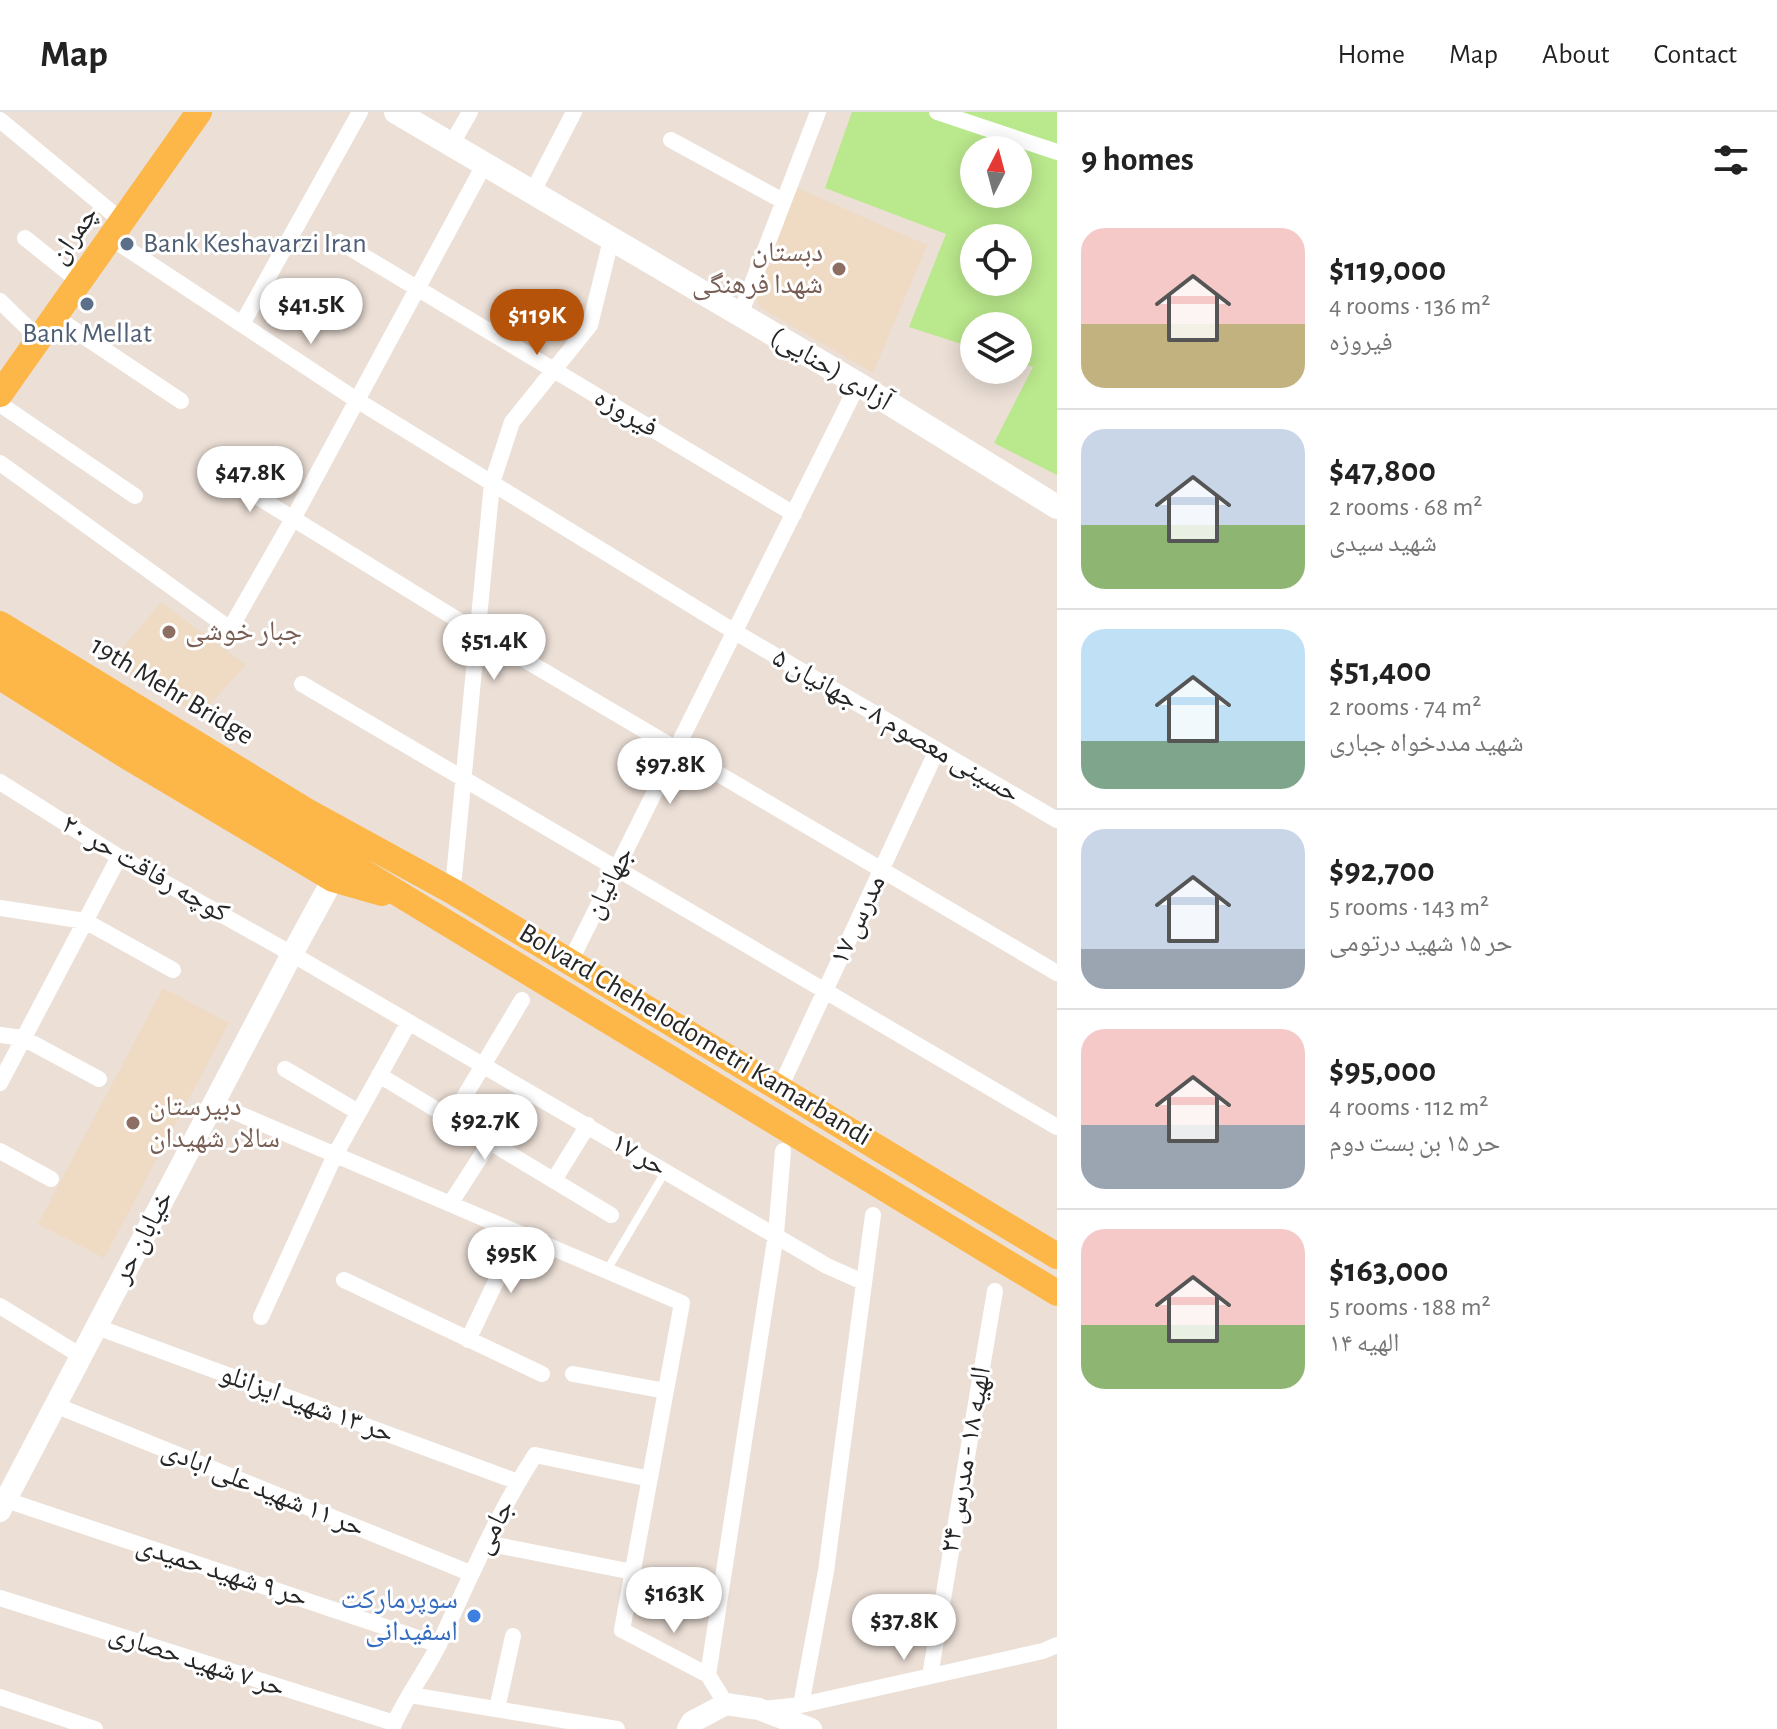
<!DOCTYPE html>
<html lang="en">
<head>
<meta charset="utf-8">
<style>
  :root { --surface:#fff; --page:#f2f2f2; --text:#222; --muted:#767676; --line:#e0e0e0; --accent:#b45309 }
  body { margin:0; font-family:"Alegreya Sans","Noto Naskh Arabic",sans-serif; background:var(--page); color:var(--text); height:100vh; display:flex; flex-direction:column; font-size:30px; white-space:nowrap }
  * { box-sizing:border-box; margin:0 }
  p { font-size:26px; color:var(--muted) }
  .icon { flex:none; width:44px; height:44px; fill:none; stroke:currentColor; stroke-width:2; stroke-linecap:round; stroke-linejoin:round }
  .map { position:relative; flex:1; overflow:hidden }
  .details { display:flex; flex-direction:column; background:var(--surface); width:720px }
  .details>* { flex:none }
  .needle { width:52px; rotate:6deg }
  .buttons { position:absolute; left:960px; top:24px; display:grid; gap:16px }
  .buttons a { display:grid; place-items:center; width:72px; height:72px; border-radius:50%; background:var(--surface); box-shadow:0 4px 20px #0003; font-size:40px }
  .price { position:absolute; translate:-50% -68px; padding:0 18px; border-radius:28px; background:#fff; color:#222; font-size:26px; line-height:52px; filter:drop-shadow(0 2px 4px #0008) }
  .price::after { content:''; position:absolute; left:50%; top:48px; width:24px; height:18px; margin-left:-12px; background:inherit; clip-path:polygon(0 0,100% 0,50% 100%) }
  .price.active { background:var(--accent); color:#fff }
  ul { padding:0; list-style:none }
  li { display:flex; align-items:center; gap:24px; height:200px; padding:0 24px }
  li+li { border-top:2px solid var(--line) }
  li span { display:grid; place-items:center; flex:none; width:224px; height:160px; border-radius:24px; color:#555 }
  li>.icon { margin-inline-start:auto }
  span .icon { width:96px; height:96px; fill:#fffc; stroke-width:1 }
  li b { font-size:34px }
  h2 { display:flex; justify-content:space-between; align-items:center; height:96px; padding:0 24px; font-size:34px }
  header { display:flex; align-items:center; gap:48px; box-sizing:border-box; height:112px; padding:0 40px; background:var(--surface); border-bottom:2px solid var(--line) }
  header strong { font-size:38px }
  nav { display:flex; gap:44px; margin-inline-start:auto; font-size:28px }
  main { display:flex; flex:1; min-height:0 }
  .map>svg:first-child { display:block }
  .education { fill:#efdac3 }
  .green { fill:#bae88c; fill-rule:evenodd }
  .lines { fill:none; stroke-linecap:round; stroke-linejoin:round }
  .service { stroke:#fff; stroke-width:8 }
  .minor { stroke:#fff; stroke-width:16 }
  .tertiary { stroke:#fff; stroke-width:22 }
  .secondary { stroke:#fff; stroke-width:24 }
  .primary { stroke:#fdb749; stroke-width:26 }
  .service-dot { fill:#5c6f8a; stroke:#fff; stroke-width:3 }
  .education-dot { fill:#8d6e63; stroke:#fff; stroke-width:3 }
  .shop-dot { fill:#3f7fe0; stroke:#fff; stroke-width:3 }
  .labels { text-anchor:middle; dominant-baseline:central; stroke-width:6; stroke-linejoin:round; paint-order:stroke }
  .street-label { font-size:28px; fill:#262626; stroke:#fff }
  .service-label { font-size:28px; fill:#4e5e75; stroke:#fff; text-anchor:start }
  .education-label { font-size:28px; fill:#785e54; stroke:#fff; text-anchor:start }
  .shop-label { font-size:28px; fill:#366cbe; stroke:#fff; text-anchor:end }
</style>
</head>
<body>
<header>
<strong>Map</strong>
<nav><a>Home</a><a>Map</a><a>About</a><a>Contact</a></nav>
</header>
<main>
<div class="map">
<svg width="1057" height="1617" viewBox="0 0 1057 1617">
  <rect width="100%" height="100%" fill="#ebdfd6"/>
  <path class="education" d="M795,75L927,133L873,261L760,195L752,182Z
    M161,490L246,553L199,604L111,550Z
    M163,876L229,911L104,1146L38,1112Z"/>
  <path class="green" d="M852,0H1057V363L994,331L1033,255L1018,250V214H974V236L909,215L946,122L825,76ZM974,38H1018V82H974ZM974,126H1018V170H974Z"/>
  <g class="lines">
    <path class="service" d="M607,1158L665,1060"/>
    <path class="minor" d="M937,0L1057,40
      M0,8L123,110
      M671,28L783,89
      M451,33L470,0
      M532,81L574,0
      M25,126L80,170
      M111,126L355,287L735,520L1057,708
      M340,130L794,402
      M0,189L39,227
      M740,203L818,0
      M55,205L181,289
      M242,212L360,0
      M0,292L135,384
      M0,351L230,517L294,405L484,53
      M227,366L479,521L1057,861
      M302,572L1057,1015
      M0,670L119,745L292,842L827,1154L863,1170
      M454,765L492,371L512,310L590,213L611,128
      M0,796L85,809L173,858
      M570,850L858,272
      M0,923L23,926L99,967
      M285,957L358,1000
      M379,963L611,1103
      M0,971L119,745
      M779,978L937,638
      M214,991L682,1191L622,1518L708,1563L726,1592
      M451,1007L522,888
      M0,1039L51,1067
      M554,1068L588,1013
      M450,1092L490,1030
      M344,1168L542,1262
      M0,1194L81,1244
      M261,1205L335,1043L409,910
      M97,1215L518,1370
      M468,1228L519,1121
      M573,1262L666,1279
      M55,1293L470,1461
      M6,1388L439,1533
      M486,1431L633,1460
      M0,1486L394,1611
      M708,1563L776,1122L783,1039
      M930,1564L995,1179
      M410,1583L617,1617
      M0,1585L95,1617
      M801,1593L826,1459L873,1103
      M497,1597L513,1524
      M762,1597L801,1593L1043,1539L1057,1533
      M392,1617C404,1586 426,1560 440,1530C470,1466 497,1402 535,1343L650,1367"/>
    <path class="tertiary" d="M0,1399L292,842L333,767
      M688,1617L692,1610L726,1592L759,1597L811,1617"/>
    <path class="secondary" d="M396,0L858,272L1057,395"/>
    <path class="primary" d="M0,282L199,0
      M0,512L310,701L452,779L1057,1144
      M0,540L1057,1181
      M0,565L128,645L333,767L382,781"/>
  </g>
  <g class="service-dot">
    <circle cx="127" cy="132" r="8"/>
    <circle cx="87" cy="192" r="8"/>
  </g>
  <g class="education-dot">
    <circle cx="839" cy="157" r="8"/>
    <circle cx="169" cy="520" r="8"/>
    <circle cx="133" cy="1011" r="8"/>
  </g>
  <circle class="shop-dot" cx="474" cy="1504" r="8"/>
  <g class="labels">
    <g class="street-label">
      <text transform="translate(74 123) rotate(-55)">چمران</text>
      <text transform="translate(831 257) rotate(31)">آزادی (حنایی)</text>
      <text transform="translate(626 301) rotate(31)">فیروزه</text>
      <text transform="translate(172 579) rotate(31)">19th Mehr Bridge</text>
      <text transform="translate(896 614) rotate(30)">حسینی معصوم ۸ - جهانیان ۵</text>
      <text transform="translate(145 757) rotate(30)">کوچه رفاقت حر ۲۰</text>
      <text transform="translate(609 771) rotate(-63)">جهانیان</text>
      <text transform="translate(858 808) rotate(-65)">مدرس ۱۷</text>
      <text transform="translate(695 923) rotate(31)">Bolvard Chehelodometri Kamarbandi</text>
      <text transform="translate(639 1043) rotate(30)">حر ۱۷</text>
      <text transform="translate(143 1125) rotate(-62)">خیابان حر</text>
      <text transform="translate(307 1292) rotate(20)">حر ۱۳ شهید ایزانلو</text>
      <text transform="translate(966 1348) rotate(-80)">الهیه ۱۸ - مدرس ۲۴</text>
      <text transform="translate(263 1377) rotate(22)">حر ۱۱ شهید علی ابادی</text>
      <text transform="translate(494 1415) rotate(-62)">جامی</text>
      <text transform="translate(222 1460) rotate(18)">حر ۹ شهید حمیدی</text>
      <text transform="translate(197 1549) rotate(18)">حر ۷ شهید حصاری</text>
    </g>
    <g class="service-label">
      <text x="143" y="132">Bank Keshavarzi Iran</text>
      <text x="87" y="222" text-anchor="middle">Bank Mellat</text>
    </g>
    <g class="education-label">
      <text x="823" y="141" text-anchor="end">دبستان<tspan x="823" dy="32">شهدا فرهنگی</tspan></text>
      <text x="185" y="520">جبار خوشی</text>
      <text x="149" y="995">دبیرستان<tspan x="149" dy="32">سالار شهیدان</tspan></text>
    </g>
    <g class="shop-label">
      <text x="458" y="1488">سوپرمارکت<tspan x="458" dy="32">اسفیدانی</tspan></text>
    </g>
  </g>
</svg>
<div class="buttons">
<a><svg class="needle" viewBox="-14 -14 28 28"><path d="M0-13l5 13h-10z" fill="#e53935"/><path d="M0 13l5-13h-10z" fill="#767676"/></svg></a>
<a><svg class="icon" aria-label="locate" viewBox="0 0 24 24"><circle cx="12" cy="12" r="6"/><path d="M12 2v4M12 18v4M2 12h4M18 12h4"/></svg></a>
<a><svg class="icon" aria-label="layers" viewBox="0 0 24 24"><path d="M12 4l9 5-9 5-9-5zM3 14l9 5 9-5"/></svg></a>
</div>
<b class="price" style="left:311px;top:234px">$41.5K</b>
<b class="price active" style="left:537px;top:245px">$119K</b>
<b class="price" style="left:250px;top:402px">$47.8K</b>
<b class="price" style="left:494px;top:570px">$51.4K</b>
<b class="price" style="left:670px;top:694px">$97.8K</b>
<b class="price" style="left:485px;top:1050px">$92.7K</b>
<b class="price" style="left:511px;top:1183px">$95K</b>
<b class="price" style="left:674px;top:1523px">$163K</b>
<b class="price" style="left:904px;top:1550px">$37.8K</b>
</div>
<section class="details">
<h2>9 homes<svg class="icon" aria-label="filters" viewBox="0 0 24 24"><path d="M4 7h16M4 17h16"/><circle cx="9" cy="7" r="2"/><circle cx="15" cy="17" r="2"/></svg></h2>
<ul>
<li><span style="background:linear-gradient(#f6c9c9 60%,#c2b280 0)"><svg class="icon" aria-label="home" viewBox="0 0 24 24"><path d="M3 11l9-7 9 7M6 9v11h12V9"/></svg></span><div><b>$119,000</b><p>4 rooms · 136 m²</p><p>فیروزه</p></div></li>
<li><span style="background:linear-gradient(#c9d6e8 60%,#8fb573 0)"><svg class="icon" aria-label="home" viewBox="0 0 24 24"><path d="M3 11l9-7 9 7M6 9v11h12V9"/></svg></span><div><b>$47,800</b><p>2 rooms · 68 m²</p><p>شهید سیدی</p></div></li>
<li><span style="background:linear-gradient(#bfe0f5 70%,#7fa58c 0)"><svg class="icon" aria-label="home" viewBox="0 0 24 24"><path d="M3 11l9-7 9 7M6 9v11h12V9"/></svg></span><div><b>$51,400</b><p>2 rooms · 74 m²</p><p>شهید مددخواه جباری</p></div></li>
<li><span style="background:linear-gradient(#c9d6e8 75%,#9aa5b1 0)"><svg class="icon" aria-label="home" viewBox="0 0 24 24"><path d="M3 11l9-7 9 7M6 9v11h12V9"/></svg></span><div><b>$92,700</b><p>5 rooms · 143 m²</p><p>حر ۱۵ شهید درتومی</p></div></li>
<li><span style="background:linear-gradient(#f6c9c9 60%,#9aa5b1 0)"><svg class="icon" aria-label="home" viewBox="0 0 24 24"><path d="M3 11l9-7 9 7M6 9v11h12V9"/></svg></span><div><b>$95,000</b><p>4 rooms · 112 m²</p><p>حر ۱۵ بن بست دوم</p></div></li>
<li><span style="background:linear-gradient(#f6c9c9 60%,#8fb573 0)"><svg class="icon" aria-label="home" viewBox="0 0 24 24"><path d="M3 11l9-7 9 7M6 9v11h12V9"/></svg></span><div><b>$163,000</b><p>5 rooms · 188 m²</p><p>الهیه ۱۴</p></div></li>
</ul>
</section>
</main>
</body>
</html>
